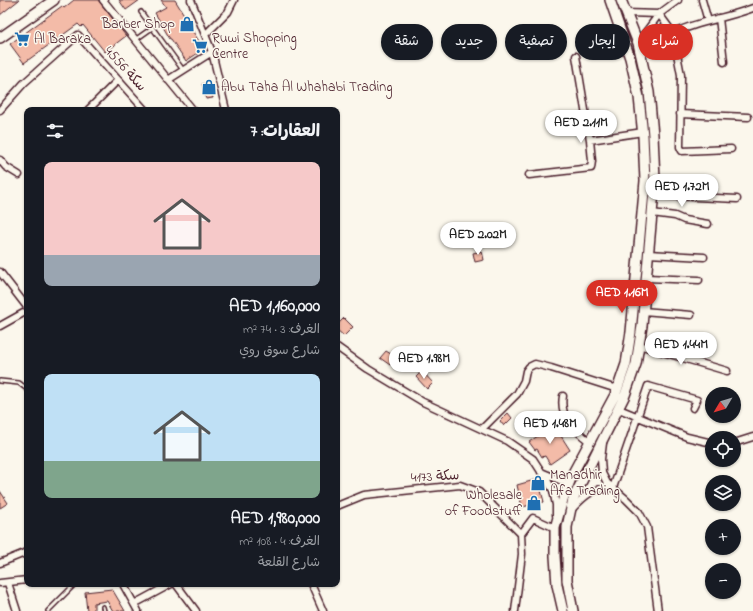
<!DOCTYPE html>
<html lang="ar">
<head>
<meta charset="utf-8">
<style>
  :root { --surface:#171b24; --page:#20242c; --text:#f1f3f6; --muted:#9ea1a6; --accent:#d93025 }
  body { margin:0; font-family:"Indie Flower","Playpen Sans Arabic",sans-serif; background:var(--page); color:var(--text); direction:rtl; height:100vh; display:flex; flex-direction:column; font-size:15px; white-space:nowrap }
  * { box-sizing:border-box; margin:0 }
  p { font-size:13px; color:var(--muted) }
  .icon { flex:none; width:22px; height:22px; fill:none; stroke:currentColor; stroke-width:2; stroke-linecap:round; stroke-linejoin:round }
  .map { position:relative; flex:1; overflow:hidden; direction:ltr }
  .drawer { position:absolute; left:24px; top:107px; width:316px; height:480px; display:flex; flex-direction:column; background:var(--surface); border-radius:8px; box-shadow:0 1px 3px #0004; direction:rtl }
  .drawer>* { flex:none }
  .guide { position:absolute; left:352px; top:24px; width:341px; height:36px; direction:rtl; display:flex; gap:8px }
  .needle { width:26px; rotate:232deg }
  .fabs { position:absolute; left:705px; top:387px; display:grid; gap:8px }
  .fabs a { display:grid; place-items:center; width:36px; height:36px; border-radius:50%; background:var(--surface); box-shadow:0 1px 3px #0004; font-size:20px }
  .price { position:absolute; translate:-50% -34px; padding:0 9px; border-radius:14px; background:#fff; color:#222; font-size:13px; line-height:26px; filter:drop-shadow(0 1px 2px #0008) }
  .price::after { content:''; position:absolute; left:50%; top:24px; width:12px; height:9px; margin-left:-6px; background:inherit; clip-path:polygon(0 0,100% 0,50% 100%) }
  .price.active { background:var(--accent); color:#fff }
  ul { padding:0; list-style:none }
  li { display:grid; align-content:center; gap:8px; height:212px; padding:0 20px }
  li span { display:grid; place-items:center; height:124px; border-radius:8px; color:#555 }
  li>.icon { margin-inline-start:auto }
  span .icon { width:72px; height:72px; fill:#fffc; stroke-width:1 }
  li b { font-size:17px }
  h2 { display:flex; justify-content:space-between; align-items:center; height:48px; padding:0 20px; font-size:17px }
  .chip { padding:0 14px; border-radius:18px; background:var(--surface); box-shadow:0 1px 3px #0004; font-size:14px; line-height:36px }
  .chip.active { background:var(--accent); color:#fff }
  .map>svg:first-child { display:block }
  .building { fill:#f3bba8; stroke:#4a1f2b }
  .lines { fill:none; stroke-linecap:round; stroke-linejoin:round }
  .lane-casing { stroke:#4a1f2b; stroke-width:6 }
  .street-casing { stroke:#4a1f2b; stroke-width:9 }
  .secondary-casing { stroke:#4a1f2b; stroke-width:12 }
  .lane { stroke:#fbf7ec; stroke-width:3 }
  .street { stroke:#fbf7ec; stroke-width:6 }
  .secondary { stroke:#fbf7ec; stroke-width:9 }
  .labels { text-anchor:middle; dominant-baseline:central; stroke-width:3; stroke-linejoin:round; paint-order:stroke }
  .poi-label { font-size:14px; fill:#4a1f2b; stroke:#fbf7ec; text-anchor:start }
  .street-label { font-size:14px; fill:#4a1f2b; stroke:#fbf7ec }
</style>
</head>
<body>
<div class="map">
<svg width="753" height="611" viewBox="0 0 753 611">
  <rect width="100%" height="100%" fill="#fbf7ec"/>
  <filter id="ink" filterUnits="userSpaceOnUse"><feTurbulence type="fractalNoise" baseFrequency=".025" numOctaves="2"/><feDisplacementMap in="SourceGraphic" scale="8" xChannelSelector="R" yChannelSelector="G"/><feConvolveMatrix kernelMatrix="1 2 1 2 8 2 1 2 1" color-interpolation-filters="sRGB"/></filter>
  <g filter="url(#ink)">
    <path class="building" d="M0,0H19L0,15Z
      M74,0H98L126,36L105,52L83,25L81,27L78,24L24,63L10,44L62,6L64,8Z
      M119,0H140L126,10Z
      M161,0H175L191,26L190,27L204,49L186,61L171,39H170L155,13L166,7Z
      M209,82L213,98L206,99L202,84Z
      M482,251L484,260L475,262L473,253Z
      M344,318L353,327L344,336L337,330V325Z
      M386,351L396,357L390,365L380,358Z
      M422,371L433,383L427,389L416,377Z
      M508,413L512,418L504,426L500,421Z
      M554,425L570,450L550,464L545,456L542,457L537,449L535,450L529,442Z
      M538,479L544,502L522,507L517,485Z
      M0,491L8,503L0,508Z
      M112,589L125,611H113L107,601L94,603V611H87L85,592Z"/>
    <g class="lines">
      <g class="lane-casing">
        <path id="lane" d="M141,12L183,70
          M135,40L152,28
          M0,381L19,383L27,389
          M103,607L104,611
          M48,611L75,584"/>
      </g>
      <g class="street-casing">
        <path id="street" d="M103,0L193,110
          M191,0L212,52L226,110
          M702,0L708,21
          M626,13L659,14
          M659,14L673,33L681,75L680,147L682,151L731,149
          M719,18L724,62
          M673,33C699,21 727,18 753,8
          M205,35L228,12L234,0
          M638,43L659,14L678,0
          M576,56L590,140
          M168,80L212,52
          M0,110L24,83L78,35L145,110
          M88,110L118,80
          M680,114L748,117
          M0,160L6,167L19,175
          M529,175L591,168L592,161L590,140L643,132
          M654,195L737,199
          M652,213L675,216L684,220L708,224
          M648,254L704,257
          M0,272L27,307
          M646,278L699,280
          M643,311L691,315
          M0,326L27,311
          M639,345L727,371
          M337,347L368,369L423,402L507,441L533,459L553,490L556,505V515
          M563,396C559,418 574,429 590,442
          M619,409L687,437L712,443
          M482,429L517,394L524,381L526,371L529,367L535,364L551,368L617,389
          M603,443L601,459L602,473L607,483L626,499L639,512L647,527L658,611
          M734,443L753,437
          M541,472L569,484
          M613,488L648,386L697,400L693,408
          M337,506L364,495L460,485L479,492L521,534L533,518L555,528V526
          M572,509C585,495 594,487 613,488
          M0,563L27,552
          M0,583L27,580
          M8,583L17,611
          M123,584L138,611
          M176,584L196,611
          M311,584L323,611
          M134,604L171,584
          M515,611L522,554L521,534"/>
      </g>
      <g class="secondary-casing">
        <path id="secondary" d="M0,38L54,0
          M563,611L557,585L555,556V528L564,496L574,471L616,393L626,364L631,332L645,181L643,136L639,97L630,58L610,0
          M573,611L567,580V527L573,499L625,395L636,364L642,326L655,180L653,135L649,92L638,43L621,0"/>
      </g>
      <use href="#lane" class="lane"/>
      <use href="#street" class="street"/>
      <use href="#secondary" class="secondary"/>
    </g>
  </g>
  <defs>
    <g id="shop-bare" transform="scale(1.2)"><path d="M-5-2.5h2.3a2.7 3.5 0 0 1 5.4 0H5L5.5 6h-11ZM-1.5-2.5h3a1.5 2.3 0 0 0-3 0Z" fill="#1f6fb2" stroke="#fbf7ec" stroke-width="2.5" paint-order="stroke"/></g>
    <g id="supermarket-bare" transform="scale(1.2)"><path d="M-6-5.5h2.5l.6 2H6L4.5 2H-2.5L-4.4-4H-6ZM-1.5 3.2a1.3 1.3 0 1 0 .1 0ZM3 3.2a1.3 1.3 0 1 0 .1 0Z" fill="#1f6fb2" stroke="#fbf7ec" stroke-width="2.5" paint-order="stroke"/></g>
  </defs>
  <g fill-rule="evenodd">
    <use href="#shop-bare" x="187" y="24"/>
    <use href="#supermarket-bare" x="22" y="39"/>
    <use href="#supermarket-bare" x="200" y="46"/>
    <use href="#shop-bare" x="209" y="87"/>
    <use href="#shop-bare" x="538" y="483"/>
    <use href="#shop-bare" x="534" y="503"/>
  </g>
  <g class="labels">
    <g class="poi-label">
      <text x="175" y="24" text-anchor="end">Barber Shop</text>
      <text x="212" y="38">Ruwi Shopping<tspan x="212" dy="16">Centre</tspan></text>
      <text x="34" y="39">Al Baraka</text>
      <text x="221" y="87">Abu Taha Al Whahabi Trading</text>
      <text x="550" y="475">Manadhir<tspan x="550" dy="16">Afa Trading</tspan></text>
      <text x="522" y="495" text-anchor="end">Wholesale<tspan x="522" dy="16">of Foodstuff</tspan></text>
    </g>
    <g class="street-label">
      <text transform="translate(125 69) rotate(48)">سكة 4556</text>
      <text transform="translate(435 477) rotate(-3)">سكة 4173</text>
    </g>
  </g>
</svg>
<div class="fabs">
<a><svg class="needle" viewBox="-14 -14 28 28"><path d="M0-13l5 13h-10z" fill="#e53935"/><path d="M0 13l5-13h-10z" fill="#9ea1a6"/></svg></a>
<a><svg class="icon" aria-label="locate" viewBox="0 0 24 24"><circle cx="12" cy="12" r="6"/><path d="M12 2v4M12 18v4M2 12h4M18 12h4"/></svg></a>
<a><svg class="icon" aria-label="layers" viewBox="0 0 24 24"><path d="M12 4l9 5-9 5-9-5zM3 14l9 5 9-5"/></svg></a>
<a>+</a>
<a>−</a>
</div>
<b class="price" style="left:581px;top:144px">AED 2.11M</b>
<b class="price" style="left:682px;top:208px">AED 1.72M</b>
<b class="price" style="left:478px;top:256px">AED 2.02M</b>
<b class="price active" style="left:622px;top:314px">AED 1.16M</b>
<b class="price" style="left:681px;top:366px">AED 1.44M</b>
<b class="price" style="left:424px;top:380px">AED 1.98M</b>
<b class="price" style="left:550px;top:445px">AED 1.48M</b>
<div class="guide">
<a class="chip active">شراء</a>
<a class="chip">إيجار</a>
<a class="chip">تصفية</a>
<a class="chip">جديد</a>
<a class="chip">شقة</a>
</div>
<section class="drawer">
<h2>العقارات: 7<svg class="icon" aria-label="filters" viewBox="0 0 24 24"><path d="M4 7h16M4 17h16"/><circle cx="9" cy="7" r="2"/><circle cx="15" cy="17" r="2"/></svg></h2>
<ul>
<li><span style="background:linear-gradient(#f6c9c9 75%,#9aa5b1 0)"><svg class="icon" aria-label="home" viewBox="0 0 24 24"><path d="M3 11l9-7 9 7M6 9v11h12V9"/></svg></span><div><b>AED 1,160,000</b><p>الغرف: 3 · 74 m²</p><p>شارع سوق روي</p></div></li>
<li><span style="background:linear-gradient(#bfe0f5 70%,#7fa58c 0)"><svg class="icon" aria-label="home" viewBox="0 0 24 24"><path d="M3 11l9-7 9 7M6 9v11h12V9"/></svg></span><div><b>AED 1,980,000</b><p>الغرف: 4 · 108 m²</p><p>شارع القلعة</p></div></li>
</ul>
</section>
</div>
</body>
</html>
